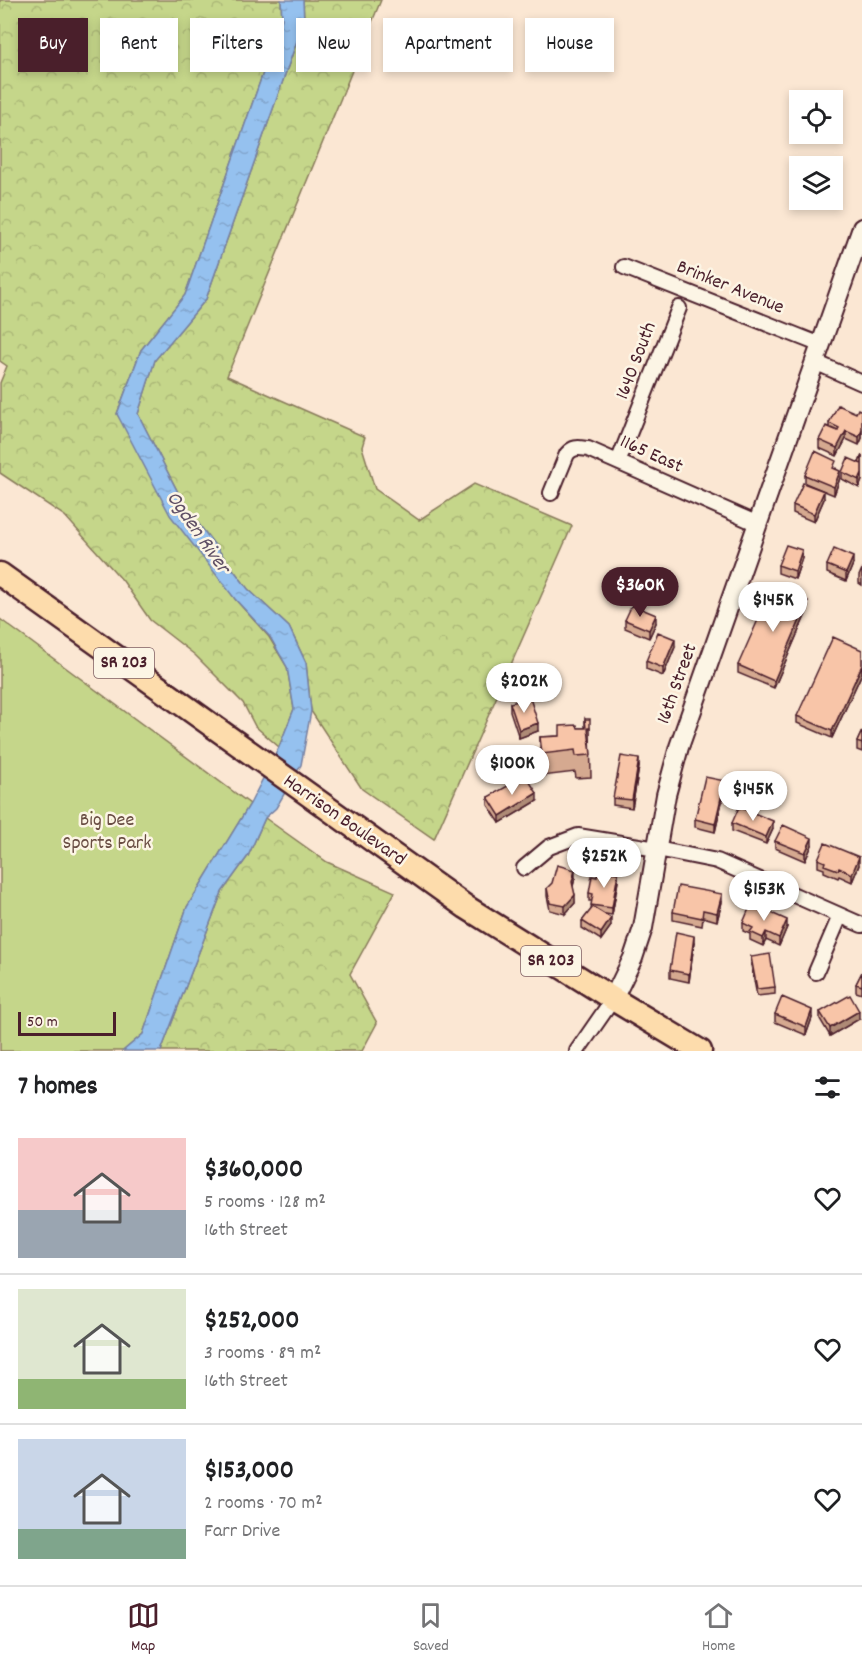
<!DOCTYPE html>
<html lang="en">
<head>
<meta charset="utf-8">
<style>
  :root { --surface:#fff; --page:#f2f2f2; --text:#202124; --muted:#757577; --line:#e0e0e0; --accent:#4a1f2b }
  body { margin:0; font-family:Dekko,sans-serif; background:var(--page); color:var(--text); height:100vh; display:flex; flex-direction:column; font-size:22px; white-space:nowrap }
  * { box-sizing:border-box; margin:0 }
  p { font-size:20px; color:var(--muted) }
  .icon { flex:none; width:33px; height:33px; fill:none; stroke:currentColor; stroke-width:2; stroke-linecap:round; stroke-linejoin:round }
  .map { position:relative; height:1051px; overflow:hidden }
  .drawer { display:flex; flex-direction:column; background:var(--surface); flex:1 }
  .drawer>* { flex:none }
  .banner { position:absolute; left:18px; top:18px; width:826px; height:54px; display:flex; gap:12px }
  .controls { position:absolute; left:789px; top:90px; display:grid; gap:12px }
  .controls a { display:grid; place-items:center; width:54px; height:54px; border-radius:0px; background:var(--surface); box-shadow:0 3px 9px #0003; font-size:30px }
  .scale { position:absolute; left:18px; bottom:15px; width:98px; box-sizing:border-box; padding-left:6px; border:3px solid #4a1f2b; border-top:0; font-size:16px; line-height:21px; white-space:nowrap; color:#4a1f2b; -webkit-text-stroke:4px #fcf5e5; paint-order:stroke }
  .price { position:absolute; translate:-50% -51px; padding:0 14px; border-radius:21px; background:#fff; color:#222; font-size:20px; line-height:39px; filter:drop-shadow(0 2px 3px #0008) }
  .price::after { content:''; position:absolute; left:50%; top:36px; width:18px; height:14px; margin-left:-9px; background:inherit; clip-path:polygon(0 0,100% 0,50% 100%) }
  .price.on { background:var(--accent); color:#fff }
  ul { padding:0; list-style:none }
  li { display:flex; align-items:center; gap:18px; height:150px; padding:0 18px }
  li+li { border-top:2px solid var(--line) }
  li span { display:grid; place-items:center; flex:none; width:168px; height:120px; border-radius:0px; color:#555 }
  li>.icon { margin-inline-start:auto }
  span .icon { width:72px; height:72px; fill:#fffc; stroke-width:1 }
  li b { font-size:26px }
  h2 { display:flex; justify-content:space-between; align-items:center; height:72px; padding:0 18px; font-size:26px }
  .pill { padding:0 21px; border-radius:0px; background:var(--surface); box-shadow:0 3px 9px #0003; font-size:21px; line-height:54px }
  .pill.on { background:var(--accent); color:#fff }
  .tab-bar { display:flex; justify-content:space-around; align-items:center; height:84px; border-top:2px solid var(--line); background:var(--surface); font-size:16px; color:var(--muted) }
  .tab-bar a { display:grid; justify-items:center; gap:3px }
  .tab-bar .on { color:var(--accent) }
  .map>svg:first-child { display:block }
  .forest { fill:url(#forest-crowns); stroke:#887a5a; stroke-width:1.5 }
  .park { fill:#c5d68a; stroke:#887a5a; stroke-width:1.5 }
  .water { fill:url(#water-ripples); stroke:#7780a1; stroke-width:1.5 }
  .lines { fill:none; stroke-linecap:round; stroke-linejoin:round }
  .minor-casing { stroke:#4a1f2b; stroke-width:18 }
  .tertiary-casing { stroke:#4a1f2b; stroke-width:22 }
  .primary-casing { stroke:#4a1f2b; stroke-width:27 }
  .minor { stroke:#fcf5e5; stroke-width:14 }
  .tertiary { stroke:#fcf5e5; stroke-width:18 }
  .primary { stroke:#fddcac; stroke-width:22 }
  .wall { fill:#d5a990; stroke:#4a1f2b; stroke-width:1.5 }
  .shaded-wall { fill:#ae8a76; stroke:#4a1f2b; stroke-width:1.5 }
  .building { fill:#f8c5a8; stroke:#4a1f2b; stroke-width:1.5 }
  .labels { text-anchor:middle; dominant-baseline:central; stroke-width:5; stroke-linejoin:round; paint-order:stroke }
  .shield { fill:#fcf5e5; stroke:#7f5f63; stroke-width:1.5 }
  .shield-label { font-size:18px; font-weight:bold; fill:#4a1f2b }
  .street-label { font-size:20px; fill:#4a1f2b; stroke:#fcf5e5 }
  .park-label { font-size:20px; fill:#694d43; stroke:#fcf5e5 }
  .water-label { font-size:21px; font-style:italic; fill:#605066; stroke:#fcf5e5 }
</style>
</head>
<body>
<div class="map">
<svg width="862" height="1051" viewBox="0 0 862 1051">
  <defs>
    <pattern id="forest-crowns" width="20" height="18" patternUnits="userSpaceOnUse" patternTransform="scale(1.5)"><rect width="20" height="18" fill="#c5d68a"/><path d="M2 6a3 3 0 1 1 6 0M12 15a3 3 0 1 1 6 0" fill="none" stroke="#abb777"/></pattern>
    <pattern id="water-ripples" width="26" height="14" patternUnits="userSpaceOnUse" patternTransform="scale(1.5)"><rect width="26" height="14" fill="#95c1ef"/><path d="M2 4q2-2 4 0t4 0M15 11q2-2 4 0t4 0" fill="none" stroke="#82a5cd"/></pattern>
  </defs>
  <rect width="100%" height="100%" fill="#fbe7d3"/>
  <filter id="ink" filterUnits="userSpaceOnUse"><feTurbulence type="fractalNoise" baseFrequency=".0167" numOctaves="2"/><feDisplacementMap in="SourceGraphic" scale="12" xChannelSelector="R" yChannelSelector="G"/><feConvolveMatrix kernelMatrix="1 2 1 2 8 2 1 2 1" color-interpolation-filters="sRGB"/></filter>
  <g filter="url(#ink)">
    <path class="forest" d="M0,0H281L282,19L185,295L141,350L117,414L235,599L269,637L287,667L294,709L279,747L255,726L243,703L195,655L150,620L123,581L65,516L0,473V383L7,366L0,361Z
      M303,0H381L227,376L365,437L362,447L375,489L419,520L474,484L572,526L434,839L362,789L311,711L306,663L289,627L248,589L185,506L138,414L155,360L206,299L304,21Z
      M265,818L327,862L395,892L350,974L377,1023L362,1051H161L222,892L248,856Z"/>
    <path class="park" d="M0,619L250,804L187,907L143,1034L123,1051H0Z"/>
    <path class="water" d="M281,0H303L304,21L206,299L155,360L138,414L185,506L248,589L289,627L306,663L311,711L301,765L276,808L265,818L248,856L222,892L161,1051H123L143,1034L187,907L250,804L279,747L294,709L287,667L270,637L235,599L170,515L117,414L141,350L185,295L282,19Z"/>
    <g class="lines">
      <g class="minor-casing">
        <path id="minor" d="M624,267L821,345
          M815,362L862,383
          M618,462L679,308
          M551,493L567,454C574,446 579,448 588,449L758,524
          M524,868L549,847L578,836L657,849L717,861L862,925
          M816,972L840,916
          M577,1051L613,999"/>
      </g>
      <g class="tertiary-casing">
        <path id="tertiary" d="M613,999L633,958L643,928L666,795L679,747L862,228"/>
      </g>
      <g class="primary-casing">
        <path id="primary" d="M0,574L466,907L613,999L700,1051"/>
      </g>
      <use href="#minor" class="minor"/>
      <use href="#tertiary" class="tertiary"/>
      <use href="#primary" class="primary"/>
    </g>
    <path class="wall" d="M862,411V438L859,445L846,439L837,456L819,448V440L829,427V423Z
      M862,455V480L859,488L842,479V472L859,463Z
      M836,468L840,478L834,495L805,483V475Z
      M824,499L814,522L793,513V505Z
      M802,558L795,579L778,573V565Z
      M853,564L846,581L827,573V565Z
      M862,569V585L859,583V576Z
      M808,609L774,688L738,673V665Z
      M625,620L656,623L649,638L625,628Z
      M675,647L663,676L646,669V661Z
      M862,650V673L832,738L797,723V716Z
      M510,703L538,731L519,738L510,711Z
      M585,719L590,728L591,777L576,778L575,772L542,776L540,759V737L560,736L578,728H585Z
      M862,731V752L857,750V742Z
      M639,767L632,808L613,805V798Z
      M725,789L715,832L695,827V819Z
      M488,797L537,801L500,823L488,805Z
      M732,823L773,829L766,844L732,831Z
      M775,841L812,845L805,861L775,848Z
      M818,859L859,865L852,882L839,876L838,878L824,872V869L818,867Z
      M575,878L573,886L575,903L565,914L550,910L547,896V888Z
      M618,881L612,915L605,914L611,926L601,940L582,928V921L591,910L592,901H589V893Z
      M722,902L717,921L703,917L702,926L673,920V912Z
      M743,923L787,927L779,946L766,940L763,946L750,940V934L743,931Z
      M694,943L689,982L670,978V970Z
      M751,957L775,987V994L757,996L751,965Z
      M862,972V994L856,992V984Z
      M820,1012L859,1019L830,1036L820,1019Z
      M775,1014L812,1018L806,1035L775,1022Z"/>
    <path class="shaded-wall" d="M862,430V438L859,445V437Z
      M846,431V439L837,456V448Z
      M840,471V478L834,495V487Z
      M862,473V480L859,488V480Z
      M824,491V499L814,522V514Z
      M802,550V558L795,579V571Z
      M853,557V564L846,581V573Z
      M808,601V609L774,688V681Z
      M656,615V623L649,638V630Z
      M675,639V647L663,676V668Z
      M862,665V673L832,738V731Z
      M538,723V731L519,738V730Z
      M639,759V767L632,808V800Z
      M725,781V789L715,832V824Z
      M537,793V801L500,823V816Z
      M773,821V829L766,844V837Z
      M812,838V845L805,861V853Z
      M859,857V865L852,882V874Z
      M575,870V878L572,890V882Z
      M618,873V881L612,915V908Z
      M722,894V902L717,921V913Z
      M575,895V903L565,914V906Z
      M611,918V926L601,940V933Z
      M787,920V927L779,946V938Z
      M766,932V940L763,946V938Z
      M694,936V943L689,982V974Z
      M812,1010V1018L806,1035V1027Z
      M859,1011V1019L830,1036V1028Z"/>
    <path class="building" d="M838,405L856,413L858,409L862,411V430L859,437L846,431L837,448L819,440L826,426L838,431L839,428L829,423Z
      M815,451L836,461L833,468L840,471L834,487L805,475Z
      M862,455V464L859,463Z
      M848,458L862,464V473L859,480L842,472Z
      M803,483L824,491L814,514L793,505Z
      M786,545L802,550L795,571L778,565Z
      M834,549L853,557L846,573L827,565Z
      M773,586L808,601L774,681L738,665Z
      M632,605L656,615L649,630L625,620Z
      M658,632L675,639L663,668L646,661Z
      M833,637L862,650V665L832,731L797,716Z
      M530,698L538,723L519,730L510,703Z
      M585,719H590V728H588L591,755L576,756L575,750L542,754L540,737L560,736V726L577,725L578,728H586Z
      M862,731V744L857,742Z
      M621,756L639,759L632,800L613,798Z
      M526,776L537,793L500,816L488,797Z
      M705,777L725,781L715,824L695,819Z
      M739,807L773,821L766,837L732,823Z
      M783,825L812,838L805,853L775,841Z
      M825,843L859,857L852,874L839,868L838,870L824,865L825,862L818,859Z
      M557,865L575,870L572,882L575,895L565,906L550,903L547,888L552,883Z
      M598,870L618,873L612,908L591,905L593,894L589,893L592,876L597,877Z
      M678,886L722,894L717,913L703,910L702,918L673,912Z
      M751,904L787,920L779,938L766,932L763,938L750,932L753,928L743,923Z
      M593,907L611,918L601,933L582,921Z
      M676,932L694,936L689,974L670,970Z
      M770,954L775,987L757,989L751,957Z
      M862,972V986L856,984Z
      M850,995L859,1011L830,1028L820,1012Z
      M782,997L812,1010L806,1027L775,1014Z"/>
  </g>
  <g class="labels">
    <g class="shield">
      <rect x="94" y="648" width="60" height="30" rx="4.5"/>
      <rect x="521" y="946" width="60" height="30" rx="4.5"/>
    </g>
    <g class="shield-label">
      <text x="124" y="663">SR 203</text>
      <text x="551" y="961">SR 203</text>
    </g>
    <g class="street-label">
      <text transform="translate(730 288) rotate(22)">Brinker Avenue</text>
      <text transform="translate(637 361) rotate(-69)">1640 South</text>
      <text transform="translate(651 455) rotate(24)">1165 East</text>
      <text transform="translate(678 684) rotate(-70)">16th Street</text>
      <text transform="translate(344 821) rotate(35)">Harrison Boulevard</text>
    </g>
    <g class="park-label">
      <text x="107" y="821">Big Dee<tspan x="107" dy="23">Sports Park</tspan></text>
    </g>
    <g class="water-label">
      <text transform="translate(197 533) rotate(55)">Ogden River</text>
    </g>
  </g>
</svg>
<div class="controls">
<a><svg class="icon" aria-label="locate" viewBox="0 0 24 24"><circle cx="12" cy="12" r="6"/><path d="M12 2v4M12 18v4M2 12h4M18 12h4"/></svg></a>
<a><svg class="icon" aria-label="layers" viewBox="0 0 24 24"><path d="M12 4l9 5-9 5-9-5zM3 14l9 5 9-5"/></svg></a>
</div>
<div class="scale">50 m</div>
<b class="price on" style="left:640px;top:618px">$360K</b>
<b class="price" style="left:773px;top:633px">$145K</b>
<b class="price" style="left:524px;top:714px">$202K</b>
<b class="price" style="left:512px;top:796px">$100K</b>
<b class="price" style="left:753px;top:822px">$145K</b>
<b class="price" style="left:604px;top:889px">$252K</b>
<b class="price" style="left:764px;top:922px">$153K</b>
<div class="banner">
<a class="pill on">Buy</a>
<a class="pill">Rent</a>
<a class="pill">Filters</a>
<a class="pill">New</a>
<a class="pill">Apartment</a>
<a class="pill">House</a>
</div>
</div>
<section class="drawer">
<h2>7 homes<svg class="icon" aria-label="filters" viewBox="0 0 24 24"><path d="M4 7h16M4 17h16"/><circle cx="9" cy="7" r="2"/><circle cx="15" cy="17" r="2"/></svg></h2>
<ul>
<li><span style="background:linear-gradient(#f6c9c9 60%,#9aa5b1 0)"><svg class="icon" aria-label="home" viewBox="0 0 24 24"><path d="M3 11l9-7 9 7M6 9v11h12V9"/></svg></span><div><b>$360,000</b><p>5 rooms · 128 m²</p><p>16th Street</p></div><svg class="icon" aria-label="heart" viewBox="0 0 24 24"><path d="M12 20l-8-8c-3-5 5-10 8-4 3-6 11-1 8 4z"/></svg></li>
<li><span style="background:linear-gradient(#dfe7d0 75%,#8fb573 0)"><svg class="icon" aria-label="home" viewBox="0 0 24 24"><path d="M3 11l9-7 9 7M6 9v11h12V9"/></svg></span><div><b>$252,000</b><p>3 rooms · 89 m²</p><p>16th Street</p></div><svg class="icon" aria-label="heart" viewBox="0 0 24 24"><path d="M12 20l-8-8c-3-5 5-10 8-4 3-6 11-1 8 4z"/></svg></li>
<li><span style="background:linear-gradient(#c9d6e8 75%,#7fa58c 0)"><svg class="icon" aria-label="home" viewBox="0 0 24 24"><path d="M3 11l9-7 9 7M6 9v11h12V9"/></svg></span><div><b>$153,000</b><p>2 rooms · 70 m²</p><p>Farr Drive</p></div><svg class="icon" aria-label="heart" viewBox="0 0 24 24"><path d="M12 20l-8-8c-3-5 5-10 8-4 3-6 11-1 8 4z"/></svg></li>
</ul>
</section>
<nav class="tab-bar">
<a class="on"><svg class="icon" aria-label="map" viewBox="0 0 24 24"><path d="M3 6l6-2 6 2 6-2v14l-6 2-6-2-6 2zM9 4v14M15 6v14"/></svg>Map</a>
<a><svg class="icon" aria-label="saved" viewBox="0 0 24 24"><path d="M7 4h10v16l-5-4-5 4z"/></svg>Saved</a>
<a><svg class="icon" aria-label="home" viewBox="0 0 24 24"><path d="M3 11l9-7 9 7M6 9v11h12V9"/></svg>Home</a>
</nav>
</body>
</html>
